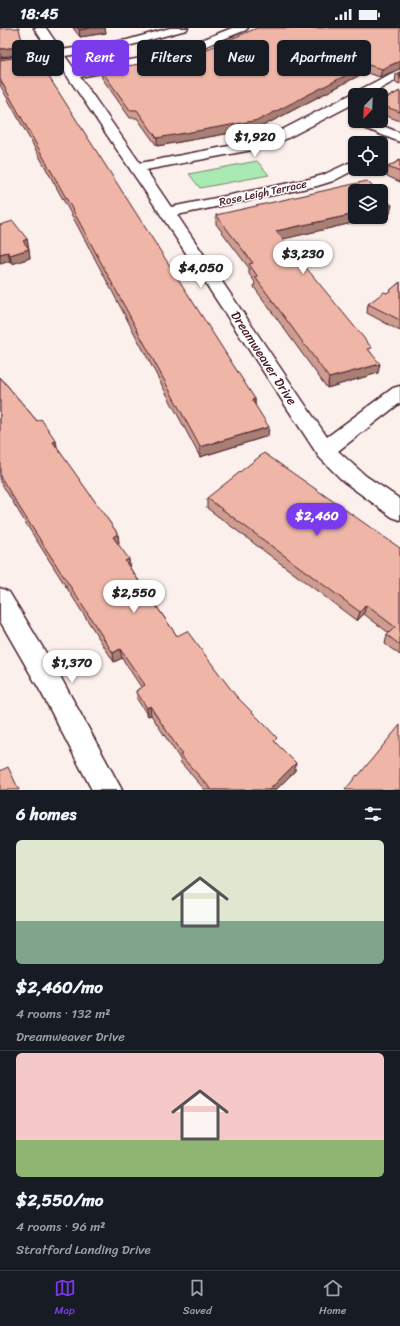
<!DOCTYPE html>
<html lang="en">
<head>
<meta charset="utf-8">
<style>
  :root { --surface:#171b24; --page:#242831; --text:#f1f3f6; --muted:#9ea1a6; --line:#363941; --accent:#7c3aed }
  body { margin:0; font-family:Sriracha,sans-serif; background:var(--page); color:var(--text); height:100vh; display:flex; flex-direction:column; font-size:15px; white-space:nowrap }
  * { box-sizing:border-box; margin:0 }
  p { font-size:13px; color:var(--muted) }
  .icon { flex:none; width:22px; height:22px; fill:none; stroke:currentColor; stroke-width:2; stroke-linecap:round; stroke-linejoin:round }
  .map { position:relative; height:762px; overflow:hidden }
  .side { display:flex; flex-direction:column; background:var(--surface); flex:1 }
  .side>* { flex:none }
  .banner { position:absolute; left:12px; top:12px; width:376px; height:36px; display:flex; gap:8px }
  .needle { width:26px; rotate:203deg }
  .tools { position:absolute; left:348px; top:60px; display:grid; gap:8px }
  .tools a { display:grid; place-items:center; width:40px; height:40px; border-radius:6px; background:var(--surface); box-shadow:0 1px 3px #0004; font-size:20px }
  .price { position:absolute; translate:-50% -34px; padding:0 9px; border-radius:14px; background:#fff; color:#222; font-size:13px; line-height:26px; filter:drop-shadow(0 1px 2px #0008) }
  .price::after { content:''; position:absolute; left:50%; top:24px; width:12px; height:9px; margin-left:-6px; background:inherit; clip-path:polygon(0 0,100% 0,50% 100%) }
  .price.active { background:var(--accent); color:#fff }
  ul { padding:0; list-style:none }
  li { display:grid; align-content:center; gap:8px; height:212px; padding:0 16px }
  li+li { border-top:1px solid var(--line) }
  li span { display:grid; place-items:center; height:124px; border-radius:6px; color:#555 }
  li>.icon { margin-inline-start:auto }
  span .icon { width:72px; height:72px; fill:#fffc; stroke-width:1 }
  li b { font-size:17px }
  h2 { display:flex; justify-content:space-between; align-items:center; height:48px; padding:0 16px; font-size:17px }
  .chip { padding:0 14px; border-radius:6px; background:var(--surface); box-shadow:0 1px 3px #0004; font-size:14px; line-height:36px }
  .chip.active { background:var(--accent); color:#fff }
  .status { display:flex; justify-content:space-between; align-items:center; height:28px; padding:0 20px; background:var(--surface); direction:ltr }
  .status svg { height:11px; fill:currentColor }
  .menu { display:flex; justify-content:space-around; align-items:center; height:56px; border-top:1px solid var(--line); background:var(--surface); font-size:11px; color:var(--muted) }
  .menu a { display:grid; justify-items:center; gap:2px }
  .menu .active { color:var(--accent) }
  .map>svg:first-child { display:block }
  .green { fill:#a9eab3; stroke:#7a846f }
  .lines { fill:none; stroke-linecap:round; stroke-linejoin:round }
  .minor-casing { stroke:#4a1f2b; stroke-width:3 }
  .minor { fill:#fff; fill-rule:evenodd }
  .wall { fill:#ce9d90; stroke:#4a1f2b }
  .shaded-wall { fill:#a77f75; stroke:#4a1f2b }
  .building { fill:#efb6a7; stroke:#4a1f2b }
  .labels { text-anchor:middle; dominant-baseline:central; stroke-width:3; stroke-linejoin:round; paint-order:stroke }
  .far-street-label { font-size:11px; fill:#4a1f2b; stroke:#fff }
  .street-label { font-size:13px; fill:#4a1f2b; stroke:#fff }
</style>
</head>
<body>
<div class="status"><b>18:45</b><svg viewBox="0 0 49 12"><path d="M0 12V9h3v3zM5 12V6h3v6zM10 12V3h3v9zM15 12V0h3v12zM26 1h20v11H26zM47 4h2v5h-2z"/></svg></div>
<div class="map">
<svg width="400" height="762" viewBox="0 0 400 762">
  <rect width="100%" height="100%" fill="#fcf0ed"/>
  <filter id="ink" filterUnits="userSpaceOnUse"><feTurbulence type="fractalNoise" baseFrequency=".025" numOctaves="2"/><feDisplacementMap in="SourceGraphic" scale="8" xChannelSelector="R" yChannelSelector="G"/><feConvolveMatrix kernelMatrix="1 2 1 2 8 2 1 2 1" color-interpolation-filters="sRGB"/></filter>
  <g filter="url(#ink)">
    <path class="green" d="M257,133L269,147L200,160L189,146Z"/>
    <g class="lines">
      <g class="minor-casing">
        <path id="minor" d="M34,0H46L61,22L127,12L170,0H188L186,2L128,18L65,28L75,42L169,25L232,0H248L246,2L176,30L80,49L140,135L250,114L270,108L400,41V50L369,67H355V75L280,114L252,122L146,142L171,179L309,151L323,147L355,132L356,141L333,153L317,158L177,187L327,409L393,360L400,358V375L338,423L366,448L400,471V492L392,489L343,453L319,429L159,184L55,30L0,39V31L50,24Z
          M355,90V93H371L400,105V114L354,96L352,93Z
          M0,560L9,564L60,648L122,762H92L42,666L0,593Z"/>
      </g>
      <use href="#minor" class="minor"/>
    </g>
    <path class="wall" d="M73,0H105L106,5L80,9Z
      M400,0L380,49L367,45L362,46L259,100L157,118L137,90H130L102,50L101,42L153,44Z
      M0,32L255,371V377L268,408L200,429L76,195L0,57Z
      M400,44V56L395,54L396,46Z
      M400,63V93L381,86V73Z
      M400,132V154L387,148L388,139Z
      M216,187L378,189L282,211L371,325L378,345L327,360L254,259L255,254L249,246V240L216,196Z
      M0,197L27,211L30,230L12,236L10,233L0,236Z
      M400,254V303L367,285L368,276L387,265Z
      M0,349L37,393L56,413L57,421L118,506L119,516H118L130,540L177,608L236,668L276,715L295,743L276,762H205L181,735L180,731L151,687L148,688L137,671L136,663L141,659L122,630L114,634L30,502L0,453Z
      M207,470L400,520V627L385,616L387,607L389,605L364,586L357,593L207,480Z"/>
    <path class="shaded-wall" d="M90,0H105L106,5L80,9L79,2Z
      M27,18L28,26L0,29V21Z
      M400,33V41L380,49L382,41Z
      M368,37L367,45L362,46L259,100L157,118V110Z
      M392,177L390,186L381,188V180Z
      M355,186V189H378L275,213L276,203Z
      M27,211L29,221L24,222L23,213Z
      M29,221L30,230L12,236L10,227Z
      M8,224L10,233L0,236V226Z
      M380,336L378,345L327,360L329,350Z
      M255,371V381L252,372Z
      M269,399L268,408L200,429V419Z
      M56,413L58,423L53,414Z
      M118,506L119,516L114,518L113,509Z
      M129,531L130,540L125,533Z
      M366,577L364,586L357,593L360,584Z
      M120,621L122,630L114,634L113,625Z
      M150,678L151,687L148,688L147,680Z
      M296,735L295,743L276,762H269Z"/>
    <path class="building" d="M0,0H19L21,9L27,18L0,21Z
      M78,0H90L79,2Z
      M257,0H400V33L382,41L368,37L364,38L259,92L157,110L137,82H130L101,42L146,35L153,44Z
      M33,27L40,35L255,371L252,372L269,399L200,419L75,186L0,51V32Z
      M400,44V48L396,46Z
      M400,63V84L381,77V73Z
      M400,132V144L388,139Z
      M367,153L377,163H355V186L276,203L372,320L368,321L380,336L329,350L255,249H258L249,236L253,235L216,187Z
      M381,167L392,177L381,180Z
      M13,193L27,211L23,213L29,221L10,227L8,224L0,226V197Z
      M400,254V292L368,276L384,264L387,265Z
      M0,349L37,393L41,391L56,413L53,414L118,506L113,509L129,531L125,533L177,608L187,603L236,668L267,699L277,710L274,713L296,735L269,762H212L180,727L182,726L150,678L147,680L136,663L145,657L120,621L113,625L28,493L0,448Z
      M264,425L400,520V617L387,607L395,599L366,577L360,584L207,470Z
      M400,697V762H345L357,747L358,748Z
      M8,739L19,762H0V743Z"/>
  </g>
  <g class="labels">
    <g class="far-street-label">
      <text transform="translate(263 165) rotate(-12)">Rose Leigh Terrace</text>
    </g>
    <g class="street-label">
      <text transform="translate(264 330) rotate(57)">Dreamweaver Drive</text>
    </g>
  </g>
</svg>
<div class="tools">
<a><svg class="needle" viewBox="-14 -14 28 28"><path d="M0-13l5 13h-10z" fill="#e53935"/><path d="M0 13l5-13h-10z" fill="#9ea1a6"/></svg></a>
<a><svg class="icon" aria-label="locate" viewBox="0 0 24 24"><circle cx="12" cy="12" r="6"/><path d="M12 2v4M12 18v4M2 12h4M18 12h4"/></svg></a>
<a><svg class="icon" aria-label="layers" viewBox="0 0 24 24"><path d="M12 4l9 5-9 5-9-5zM3 14l9 5 9-5"/></svg></a>
</div>
<b class="price" style="left:255px;top:130px">$1,920</b>
<b class="price" style="left:303px;top:247px">$3,230</b>
<b class="price" style="left:201px;top:261px">$4,050</b>
<b class="price active" style="left:317px;top:509px">$2,460</b>
<b class="price" style="left:134px;top:586px">$2,550</b>
<b class="price" style="left:72px;top:656px">$1,370</b>
<div class="banner">
<a class="chip">Buy</a>
<a class="chip active">Rent</a>
<a class="chip">Filters</a>
<a class="chip">New</a>
<a class="chip">Apartment</a>
</div>
</div>
<section class="side">
<h2>6 homes<svg class="icon" aria-label="filters" viewBox="0 0 24 24"><path d="M4 7h16M4 17h16"/><circle cx="9" cy="7" r="2"/><circle cx="15" cy="17" r="2"/></svg></h2>
<ul>
<li><span style="background:linear-gradient(#dfe7d0 65%,#7fa58c 0)"><svg class="icon" aria-label="home" viewBox="0 0 24 24"><path d="M3 11l9-7 9 7M6 9v11h12V9"/></svg></span><div><b>$2,460/mo</b><p>4 rooms · 132 m²</p><p>Dreamweaver Drive</p></div></li>
<li><span style="background:linear-gradient(#f6c9c9 70%,#8fb573 0)"><svg class="icon" aria-label="home" viewBox="0 0 24 24"><path d="M3 11l9-7 9 7M6 9v11h12V9"/></svg></span><div><b>$2,550/mo</b><p>4 rooms · 96 m²</p><p>Stratford Landing Drive</p></div></li>
</ul>
</section>
<nav class="menu">
<a class="active"><svg class="icon" aria-label="map" viewBox="0 0 24 24"><path d="M3 6l6-2 6 2 6-2v14l-6 2-6-2-6 2zM9 4v14M15 6v14"/></svg>Map</a>
<a><svg class="icon" aria-label="saved" viewBox="0 0 24 24"><path d="M7 4h10v16l-5-4-5 4z"/></svg>Saved</a>
<a><svg class="icon" aria-label="home" viewBox="0 0 24 24"><path d="M3 11l9-7 9 7M6 9v11h12V9"/></svg>Home</a>
</nav>
</body>
</html>
